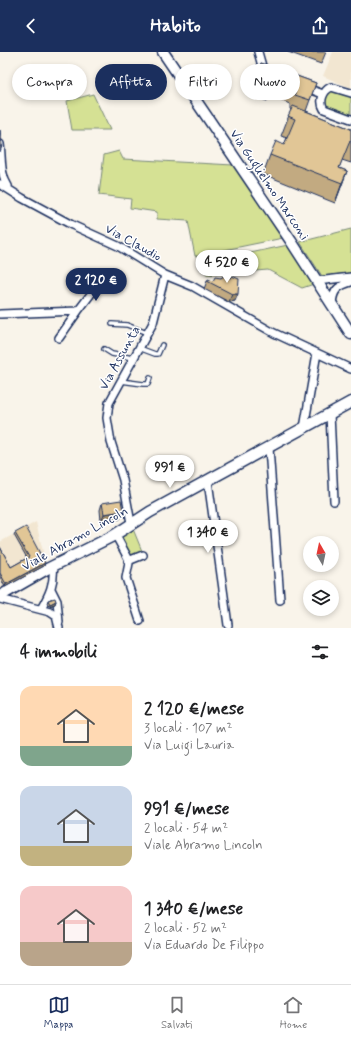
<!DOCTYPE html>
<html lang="it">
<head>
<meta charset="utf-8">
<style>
  :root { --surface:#fff; --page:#f6f6f6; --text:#202124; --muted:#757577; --line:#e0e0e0; --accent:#1b2f5e }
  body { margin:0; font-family:Mynerve,sans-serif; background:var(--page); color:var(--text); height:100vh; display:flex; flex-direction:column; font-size:15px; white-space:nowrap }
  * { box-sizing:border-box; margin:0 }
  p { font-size:13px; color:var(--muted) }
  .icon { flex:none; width:22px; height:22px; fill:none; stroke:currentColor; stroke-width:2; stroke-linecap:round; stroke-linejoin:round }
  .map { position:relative; height:576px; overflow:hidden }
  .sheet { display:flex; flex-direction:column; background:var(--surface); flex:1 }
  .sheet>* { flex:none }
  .hud { position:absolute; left:12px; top:12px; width:327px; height:36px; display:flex; gap:8px }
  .needle { width:26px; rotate:351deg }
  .controls { position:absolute; left:303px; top:484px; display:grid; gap:8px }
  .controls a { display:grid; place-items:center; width:36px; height:36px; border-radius:50%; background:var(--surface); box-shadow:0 2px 6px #0003; font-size:20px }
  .price { position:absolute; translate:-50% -34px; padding:0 9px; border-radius:14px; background:#fff; color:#222; font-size:13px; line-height:26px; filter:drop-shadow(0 1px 2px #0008) }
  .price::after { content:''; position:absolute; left:50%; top:24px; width:12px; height:9px; margin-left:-6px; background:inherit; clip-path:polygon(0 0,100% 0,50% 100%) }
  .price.selected { background:var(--accent); color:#fff }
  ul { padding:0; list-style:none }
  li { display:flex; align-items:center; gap:12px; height:100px; padding:0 20px }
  li span { display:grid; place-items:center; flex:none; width:112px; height:80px; border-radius:12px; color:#555 }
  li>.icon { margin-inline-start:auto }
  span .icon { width:48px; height:48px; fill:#fffc; stroke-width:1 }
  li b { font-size:17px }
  h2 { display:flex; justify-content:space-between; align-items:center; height:48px; padding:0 20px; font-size:17px }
  .chip { padding:0 14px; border-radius:18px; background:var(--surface); box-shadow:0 2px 6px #0003; font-size:14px; line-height:36px }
  .chip.selected { background:var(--accent); color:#fff }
  header { display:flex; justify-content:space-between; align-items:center; height:52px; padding:0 20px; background:var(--accent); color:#fff; font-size:18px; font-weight:700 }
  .menu { display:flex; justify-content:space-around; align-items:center; height:56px; border-top:1px solid var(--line); background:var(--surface); font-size:11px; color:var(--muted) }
  .menu a { display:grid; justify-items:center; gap:2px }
  .menu .selected { color:var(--accent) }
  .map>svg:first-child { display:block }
  .built { fill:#f2e6d1 }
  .green { fill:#d5e194; stroke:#788879 }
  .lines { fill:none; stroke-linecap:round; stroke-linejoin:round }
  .lane-casing { stroke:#1b2f5e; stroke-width:6 }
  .street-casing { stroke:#1b2f5e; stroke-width:10 }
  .secondary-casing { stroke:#1b2f5e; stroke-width:13 }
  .lane { stroke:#fff; stroke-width:3.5 }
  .street { stroke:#fff; stroke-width:7 }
  .secondary { stroke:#fff; stroke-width:10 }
  .wall { fill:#c2aa81; stroke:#1b2f5e }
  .shaded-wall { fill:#9e8b69; stroke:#1b2f5e }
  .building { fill:#e1c696; stroke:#1b2f5e }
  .labels { text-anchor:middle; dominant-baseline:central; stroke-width:3; stroke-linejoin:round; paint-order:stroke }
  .street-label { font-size:13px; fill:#1b2f5e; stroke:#fff }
</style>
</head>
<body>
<header><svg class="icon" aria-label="back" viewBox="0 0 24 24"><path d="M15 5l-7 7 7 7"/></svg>Habito<svg class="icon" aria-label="share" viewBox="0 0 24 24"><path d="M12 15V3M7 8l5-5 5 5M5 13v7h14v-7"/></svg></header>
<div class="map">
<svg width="351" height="576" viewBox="0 0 351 576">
  <rect width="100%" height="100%" fill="#f9f4ea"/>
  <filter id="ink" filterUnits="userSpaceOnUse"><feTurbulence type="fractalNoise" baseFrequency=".025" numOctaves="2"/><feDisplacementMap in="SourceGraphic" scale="8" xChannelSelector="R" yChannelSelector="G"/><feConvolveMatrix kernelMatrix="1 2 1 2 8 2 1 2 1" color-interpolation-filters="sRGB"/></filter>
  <g filter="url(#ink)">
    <path class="built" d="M333,0H351V36L323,24Z
      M36,470L47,517L0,544V490Z"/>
    <path class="green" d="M331,35L351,42V66L322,55Z
      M93,42L110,78H72L67,49Z
      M119,99L123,107L233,113L283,186L195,204L188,169L157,167V160L130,156L131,147L99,143L104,103Z
      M351,177V221L322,224L300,190Z
      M288,193L314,232L302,236L268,218L206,223L208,210Z
      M133,477L142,499L130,504L122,485L123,482Z"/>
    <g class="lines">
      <g class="lane-casing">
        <path id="lane" d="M112,272L127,273L147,281
          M139,296L155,302H158L162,293
          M104,297L112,302L133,306
          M121,329L143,332H148L150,326"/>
      </g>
      <g class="street-casing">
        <path id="street" d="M258,0L262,14L265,18
          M304,35L323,42
          M351,41L331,35C323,39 319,49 324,57L351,67
          M0,92C2,107 0,122 8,134
          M0,132L22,146L72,173L118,194L165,223L192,234L274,281L351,317
          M317,229L351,225
          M332,252C333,238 338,234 351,230
          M78,259L100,230
          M0,262L78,259L59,286
          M330,362L334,449
          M304,376L317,301
          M269,396L280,548
          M208,429L228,573
          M131,471L123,428L111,390L107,366L109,351L153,271L165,223
          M115,482L128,506L129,511L126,526L140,569
          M128,509L143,503
          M51,537L57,549L59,570
          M0,547L50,560L56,564L59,576
          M41,557C49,543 55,531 53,514"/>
      </g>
      <g class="secondary-casing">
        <path id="secondary" d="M163,0L291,189L351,282
          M0,544L47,517L113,484L150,460L351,350"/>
      </g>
      <use href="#lane" class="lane"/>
      <use href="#street" class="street"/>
      <use href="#secondary" class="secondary"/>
    </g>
    <path class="wall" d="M288,0H326L321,12Z
      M261,11L316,31L306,59L351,77V111L342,108L339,116L347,119L335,151L263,122L270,103L284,93L287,86L281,84L291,58L290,57V52L269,44L267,49L250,43Z
      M225,223L235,249L229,250L204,237L207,229H213L221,226Z
      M102,451L120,467L101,469L100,458Z
      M15,481L45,511L44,514L5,535L0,525V495L11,515L27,506L14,483Z
      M48,548L56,549L55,552L49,554L47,551Z"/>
    <path class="shaded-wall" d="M0,94H2L0,100Z
      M347,119L340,138L335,151L342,131Z
      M232,242H238L235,249L229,250Z
      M123,459L120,467L101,469L104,462Z
      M45,511L44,514L5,535L6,532Z
      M56,549L55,552L49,554L50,552Z"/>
    <path class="building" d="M261,11L316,31L310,48L295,43V37L274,29L272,35L255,28Z
      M293,54L351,77V89H350L339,116L347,119L342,131L270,103L276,89L284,93L295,67L288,64Z
      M0,78L2,94H0Z
      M225,223L231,226L232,224L239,227L238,242H232L207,229L208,227L213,229L215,225L221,226Z
      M121,448L123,459L104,462L102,451Z
      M26,475L45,511L6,532L0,521V495L11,515L29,505L15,481Z
      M55,546L56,549L50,552L48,548Z"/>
  </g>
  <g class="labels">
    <g class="street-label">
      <text transform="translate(269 133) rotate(56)">Via Guglielmo Marconi</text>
      <text transform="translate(133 191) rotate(29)">Via Claudio</text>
      <text transform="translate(120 306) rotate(-61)">Via Assunta</text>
      <text transform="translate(75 487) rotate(-29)">Viale Abramo Lincoln</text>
    </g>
  </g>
</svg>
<div class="controls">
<a><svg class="needle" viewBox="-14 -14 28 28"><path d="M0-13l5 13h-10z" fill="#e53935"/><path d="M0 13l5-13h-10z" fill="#757577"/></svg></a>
<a><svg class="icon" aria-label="layers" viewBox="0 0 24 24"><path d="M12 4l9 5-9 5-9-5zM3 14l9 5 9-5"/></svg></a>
</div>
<b class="price" style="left:227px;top:232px">4 520 €</b>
<b class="price selected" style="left:96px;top:250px">2 120 €</b>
<b class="price" style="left:170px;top:437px">991 €</b>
<b class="price" style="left:208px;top:502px">1 340 €</b>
<div class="hud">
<a class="chip">Compra</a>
<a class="chip selected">Affitta</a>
<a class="chip">Filtri</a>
<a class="chip">Nuovo</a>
</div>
</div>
<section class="sheet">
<h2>4 immobili<svg class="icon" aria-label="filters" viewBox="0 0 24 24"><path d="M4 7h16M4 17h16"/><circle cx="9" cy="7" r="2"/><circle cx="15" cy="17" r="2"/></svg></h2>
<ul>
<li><span style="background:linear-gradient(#ffd9b3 75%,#7fa58c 0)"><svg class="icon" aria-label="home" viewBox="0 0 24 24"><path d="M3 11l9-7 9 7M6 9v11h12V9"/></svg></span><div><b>2 120 €/mese</b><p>3 locali · 107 m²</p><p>Via Luigi Lauria</p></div></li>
<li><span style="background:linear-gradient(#c9d6e8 75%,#c2b280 0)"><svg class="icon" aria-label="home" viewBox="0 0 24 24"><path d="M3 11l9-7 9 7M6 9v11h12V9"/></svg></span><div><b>991 €/mese</b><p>2 locali · 54 m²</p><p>Viale Abramo Lincoln</p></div></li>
<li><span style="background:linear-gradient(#f6c9c9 70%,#b9a48a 0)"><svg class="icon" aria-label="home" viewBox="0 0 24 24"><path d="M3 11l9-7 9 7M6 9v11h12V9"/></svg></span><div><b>1 340 €/mese</b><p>2 locali · 52 m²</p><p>Via Eduardo De Filippo</p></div></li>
</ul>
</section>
<nav class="menu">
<a class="selected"><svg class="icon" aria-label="map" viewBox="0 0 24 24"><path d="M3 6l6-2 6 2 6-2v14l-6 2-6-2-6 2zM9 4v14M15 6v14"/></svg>Mappa</a>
<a><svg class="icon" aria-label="saved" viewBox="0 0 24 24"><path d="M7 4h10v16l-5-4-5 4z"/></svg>Salvati</a>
<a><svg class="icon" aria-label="home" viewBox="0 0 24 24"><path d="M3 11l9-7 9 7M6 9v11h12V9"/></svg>Home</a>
</nav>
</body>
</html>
